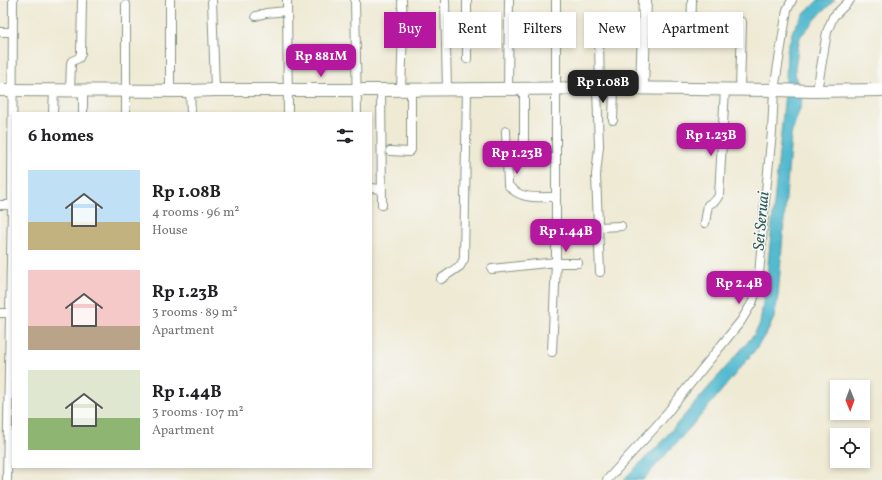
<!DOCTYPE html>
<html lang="en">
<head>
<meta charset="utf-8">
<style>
  :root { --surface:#fff; --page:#f2f2f2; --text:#202124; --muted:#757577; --accent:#b5179e }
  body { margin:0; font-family:Vollkorn,serif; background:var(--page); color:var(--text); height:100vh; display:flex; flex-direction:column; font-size:15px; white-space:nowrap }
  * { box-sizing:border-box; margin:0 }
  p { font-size:13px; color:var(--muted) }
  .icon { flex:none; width:22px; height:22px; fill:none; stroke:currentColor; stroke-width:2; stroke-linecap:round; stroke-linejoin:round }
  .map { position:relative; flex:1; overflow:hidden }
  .sheet { position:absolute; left:12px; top:112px; width:360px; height:356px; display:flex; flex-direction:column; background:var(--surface); border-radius:0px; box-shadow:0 2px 6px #0003 }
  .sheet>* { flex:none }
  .guide { position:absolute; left:384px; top:12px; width:380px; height:36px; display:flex; gap:8px }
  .needle { width:26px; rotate:179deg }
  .buttons { position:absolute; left:830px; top:380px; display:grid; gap:8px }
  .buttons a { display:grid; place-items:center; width:40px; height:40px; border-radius:0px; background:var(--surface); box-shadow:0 2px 6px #0003; font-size:20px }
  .price { position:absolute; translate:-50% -34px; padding:0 9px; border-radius:8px; background:var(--accent); color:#fff; font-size:13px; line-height:26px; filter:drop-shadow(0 1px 2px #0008) }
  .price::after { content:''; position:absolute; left:50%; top:24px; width:12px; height:9px; margin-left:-6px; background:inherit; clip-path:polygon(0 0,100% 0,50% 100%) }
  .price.on { background:#222; color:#fff }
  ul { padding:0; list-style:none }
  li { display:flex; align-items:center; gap:12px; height:100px; padding:0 16px }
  li span { display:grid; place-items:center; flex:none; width:112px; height:80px; border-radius:0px; color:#555 }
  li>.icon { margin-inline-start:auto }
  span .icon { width:48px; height:48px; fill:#fffc; stroke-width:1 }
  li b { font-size:17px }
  h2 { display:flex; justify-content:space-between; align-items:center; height:48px; padding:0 16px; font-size:17px }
  .chip { padding:0 14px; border-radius:0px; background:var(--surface); box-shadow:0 2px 6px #0003; font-size:14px; line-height:36px }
  .chip.on { background:var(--accent); color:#fff }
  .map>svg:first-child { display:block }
  .water { fill:#52bad0; stroke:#387c82 }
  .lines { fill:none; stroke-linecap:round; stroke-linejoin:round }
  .street-casing { stroke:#879484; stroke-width:10 }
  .secondary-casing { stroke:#879484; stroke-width:14 }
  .street { stroke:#fff; stroke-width:8 }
  .secondary { stroke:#fff; stroke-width:12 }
  .labels { text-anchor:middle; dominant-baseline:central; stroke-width:3; stroke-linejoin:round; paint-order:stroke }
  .water-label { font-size:16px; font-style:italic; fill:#2c5c5b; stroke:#f6f6f2 }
</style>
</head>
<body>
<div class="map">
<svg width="882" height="480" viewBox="0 0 882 480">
  <rect width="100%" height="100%" fill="#f6f6f2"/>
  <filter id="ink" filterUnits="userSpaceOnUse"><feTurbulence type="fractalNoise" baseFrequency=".025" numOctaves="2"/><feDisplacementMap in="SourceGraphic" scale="8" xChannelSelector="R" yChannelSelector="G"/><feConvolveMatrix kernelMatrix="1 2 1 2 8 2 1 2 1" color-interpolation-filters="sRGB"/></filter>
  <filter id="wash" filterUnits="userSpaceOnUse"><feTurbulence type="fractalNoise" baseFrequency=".012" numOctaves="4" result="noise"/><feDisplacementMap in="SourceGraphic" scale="16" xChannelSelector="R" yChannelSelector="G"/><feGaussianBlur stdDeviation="0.9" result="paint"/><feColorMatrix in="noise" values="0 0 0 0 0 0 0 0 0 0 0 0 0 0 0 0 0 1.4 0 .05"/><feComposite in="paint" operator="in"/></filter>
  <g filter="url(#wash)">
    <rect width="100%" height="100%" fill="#efead4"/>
    <path class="water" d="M818,0H835L822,12L800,37L798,48L795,69L796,79L802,98L801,105L791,135L778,296L774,318L767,332L755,350L703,413L643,480H623L658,446L753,336L760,324L767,274L786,83L787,51L793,30L802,16Z"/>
  </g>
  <g filter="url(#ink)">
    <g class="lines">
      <g class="street-casing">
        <path id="street" d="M212,0L215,90
          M287,0L288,113
          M355,0L357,113
          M445,0L447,90
          M467,0V59
          M256,16L266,13L287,11
          M0,32H13
          M691,35L692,0
          M599,42L600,88
          M508,89L509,0
          M524,89V157L531,160L555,158
          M597,89L599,146L596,175L600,272
          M740,89L742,22
          M381,90L382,205
          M401,90L403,29L402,0
          M70,91L71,63L72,61L79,58L81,53L82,0
          M170,91V0
          M190,91L191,113
          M817,91L827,32L833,17L850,0
          M53,113L54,90
          M83,113V91
          M126,113V5
          M613,120L614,88
          M506,131L508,185C520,200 538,197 555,197
          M390,151L409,152L411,150V90
          M371,188L381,189
          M0,205H13
          M705,223L708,205L716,200L719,195L725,89
          M555,229L621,226
          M556,263H578
          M492,269L556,262
          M441,279L460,266L464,259L467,89
          M0,313H13
          M552,352L556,263V0
          M7,480L12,205L13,0
          M607,480L659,423L682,394L741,321L752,303L758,286L761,251L765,201L772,132L774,90L787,10L792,0"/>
      </g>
      <g class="secondary-casing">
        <path id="secondary" d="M642,88L645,0
          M0,90L190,91L215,90H381L614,88L774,90L812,91L882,90"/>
      </g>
      <use href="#street" class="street"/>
      <use href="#secondary" class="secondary"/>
    </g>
  </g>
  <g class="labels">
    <g class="water-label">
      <text transform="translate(762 221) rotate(-85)">Sei Seruai</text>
    </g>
  </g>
</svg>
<div class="buttons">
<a><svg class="needle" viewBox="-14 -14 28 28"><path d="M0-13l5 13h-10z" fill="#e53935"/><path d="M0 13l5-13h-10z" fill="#757577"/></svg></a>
<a><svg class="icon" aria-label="locate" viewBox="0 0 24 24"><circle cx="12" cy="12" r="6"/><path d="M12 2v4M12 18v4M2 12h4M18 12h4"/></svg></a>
</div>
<b class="price" style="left:321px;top:78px">Rp 881M</b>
<b class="price on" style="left:603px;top:104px">Rp 1.08B</b>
<b class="price" style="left:711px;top:157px">Rp 1.23B</b>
<b class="price" style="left:517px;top:175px">Rp 1.23B</b>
<b class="price" style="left:566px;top:253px">Rp 1.44B</b>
<b class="price" style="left:739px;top:305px">Rp 2.4B</b>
<div class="guide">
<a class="chip on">Buy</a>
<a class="chip">Rent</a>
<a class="chip">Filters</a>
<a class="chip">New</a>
<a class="chip">Apartment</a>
</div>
<section class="sheet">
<h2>6 homes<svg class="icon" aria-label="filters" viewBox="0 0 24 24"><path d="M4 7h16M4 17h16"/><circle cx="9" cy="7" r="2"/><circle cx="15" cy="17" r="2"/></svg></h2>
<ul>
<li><span style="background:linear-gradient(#bfe0f5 65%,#c2b280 0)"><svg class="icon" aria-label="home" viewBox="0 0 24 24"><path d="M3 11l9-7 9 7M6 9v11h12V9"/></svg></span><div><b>Rp 1.08B</b><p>4 rooms · 96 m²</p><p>House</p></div></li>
<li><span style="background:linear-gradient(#f6c9c9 70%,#b9a48a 0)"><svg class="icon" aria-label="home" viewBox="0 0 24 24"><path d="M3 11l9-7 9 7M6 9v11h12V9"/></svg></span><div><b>Rp 1.23B</b><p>3 rooms · 89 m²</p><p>Apartment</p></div></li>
<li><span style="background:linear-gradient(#dfe7d0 60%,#8fb573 0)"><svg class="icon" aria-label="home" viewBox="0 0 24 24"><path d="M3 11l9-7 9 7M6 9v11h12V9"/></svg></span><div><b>Rp 1.44B</b><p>3 rooms · 107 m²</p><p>Apartment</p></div></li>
</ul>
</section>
</div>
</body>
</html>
